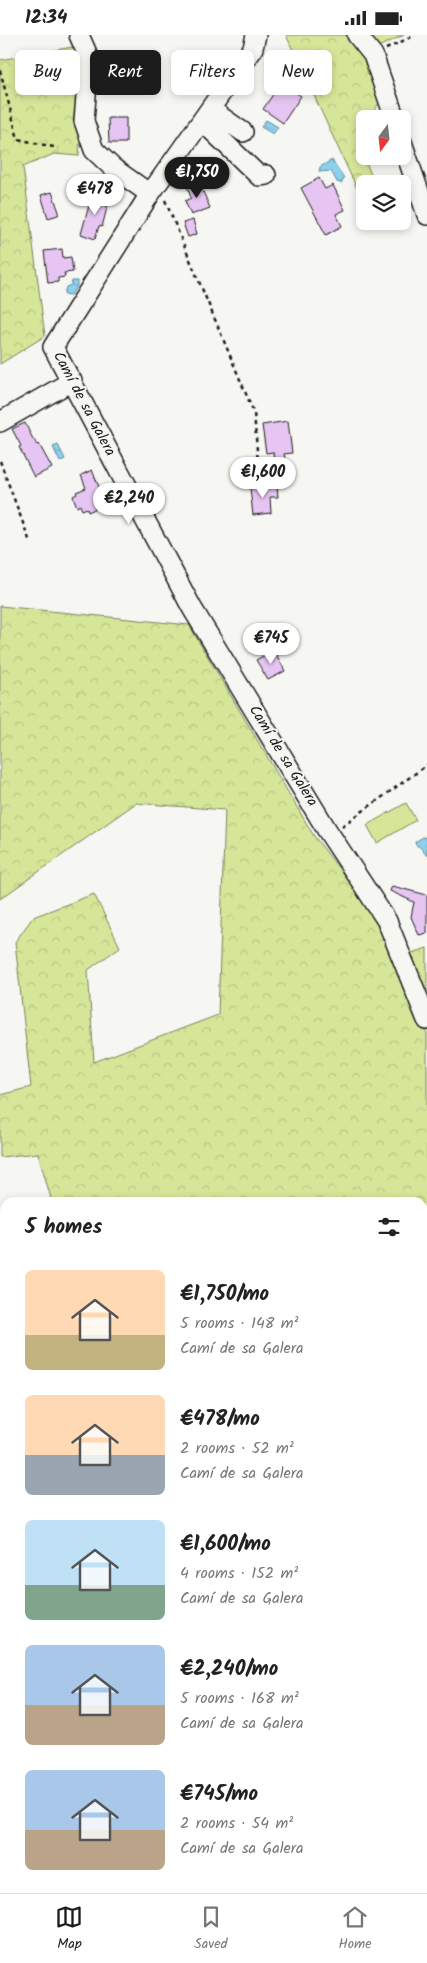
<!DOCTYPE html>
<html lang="en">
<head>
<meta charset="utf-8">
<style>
  :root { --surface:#fff; --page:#f2f2f2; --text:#222; --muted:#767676; --line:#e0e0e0; --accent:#1c1c1c }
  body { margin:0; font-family:Kalam,sans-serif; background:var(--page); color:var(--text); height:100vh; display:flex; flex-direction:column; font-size:19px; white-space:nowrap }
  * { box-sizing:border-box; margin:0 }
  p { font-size:16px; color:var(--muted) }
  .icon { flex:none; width:28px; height:28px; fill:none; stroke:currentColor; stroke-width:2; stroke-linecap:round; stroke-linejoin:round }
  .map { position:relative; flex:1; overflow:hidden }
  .details { position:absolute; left:0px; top:1162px; width:428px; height:696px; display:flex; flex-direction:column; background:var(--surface); border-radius:15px 15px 0 0; box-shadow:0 2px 8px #0003 }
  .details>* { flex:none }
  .banner { position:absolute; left:15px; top:15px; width:398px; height:45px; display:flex; gap:10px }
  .needle { width:32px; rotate:195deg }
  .controls { position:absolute; left:356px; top:75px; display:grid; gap:10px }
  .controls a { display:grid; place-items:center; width:55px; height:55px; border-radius:8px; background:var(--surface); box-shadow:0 2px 8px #0003; font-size:25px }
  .price { position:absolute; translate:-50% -42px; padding:0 11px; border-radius:18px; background:#fff; color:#222; font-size:16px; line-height:32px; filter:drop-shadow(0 1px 2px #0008) }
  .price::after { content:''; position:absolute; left:50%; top:30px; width:15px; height:11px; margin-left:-8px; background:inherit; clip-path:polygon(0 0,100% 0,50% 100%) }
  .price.active { background:var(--accent); color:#fff }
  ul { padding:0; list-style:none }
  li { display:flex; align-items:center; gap:15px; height:125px; padding:0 25px }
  li span { display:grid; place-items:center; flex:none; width:140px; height:100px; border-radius:8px; color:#555 }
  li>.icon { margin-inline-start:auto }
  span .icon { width:60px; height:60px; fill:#fffc; stroke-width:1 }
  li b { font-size:21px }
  h2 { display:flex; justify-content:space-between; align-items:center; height:60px; padding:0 25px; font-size:21px }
  .chip { padding:0 18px; border-radius:8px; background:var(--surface); box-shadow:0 2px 8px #0003; font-size:18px; line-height:45px }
  .chip.active { background:var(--accent); color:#fff }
  .status { display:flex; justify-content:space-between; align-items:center; height:35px; padding:0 25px; background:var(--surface); direction:ltr }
  .status svg { height:14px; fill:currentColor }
  .menu { display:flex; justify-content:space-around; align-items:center; height:70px; border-top:1px solid var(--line); background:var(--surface); font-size:14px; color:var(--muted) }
  .menu a { display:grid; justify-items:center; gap:2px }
  .menu .active { color:var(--accent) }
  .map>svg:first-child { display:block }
  .grass { fill:#d6e699; stroke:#79815a }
  .forest { fill:url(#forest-crowns); stroke:#79815a }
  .water { fill:url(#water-ripples); stroke:#5f8999 }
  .building { fill:#e6c5f2; stroke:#1c1c1c }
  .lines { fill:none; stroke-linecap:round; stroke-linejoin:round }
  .minor-casing { stroke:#1c1c1c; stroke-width:22 }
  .path { stroke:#1c1c1c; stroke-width:2.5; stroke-dasharray:4 4; stroke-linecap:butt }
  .minor { stroke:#f6f6f2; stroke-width:19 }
  .labels { text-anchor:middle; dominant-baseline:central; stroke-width:4; stroke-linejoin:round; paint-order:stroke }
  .street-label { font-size:15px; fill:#1c1c1c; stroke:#f6f6f2 }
</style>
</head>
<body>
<div class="status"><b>12:34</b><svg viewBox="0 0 49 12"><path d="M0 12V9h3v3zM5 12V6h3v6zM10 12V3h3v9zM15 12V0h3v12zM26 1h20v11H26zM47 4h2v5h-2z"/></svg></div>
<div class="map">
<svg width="427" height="1858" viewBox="0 0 427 1858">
  <defs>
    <pattern id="forest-crowns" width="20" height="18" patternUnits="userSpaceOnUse" patternTransform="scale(1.25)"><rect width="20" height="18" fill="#d6e699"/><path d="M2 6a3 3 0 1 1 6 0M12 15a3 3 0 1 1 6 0" fill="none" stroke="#b7c583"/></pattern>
    <pattern id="water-ripples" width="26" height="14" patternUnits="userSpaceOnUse" patternTransform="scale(1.25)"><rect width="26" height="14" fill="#8bd1ed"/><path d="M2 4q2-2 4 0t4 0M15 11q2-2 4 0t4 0" fill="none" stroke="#77b3cb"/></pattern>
  </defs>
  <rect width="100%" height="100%" fill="#f6f6f2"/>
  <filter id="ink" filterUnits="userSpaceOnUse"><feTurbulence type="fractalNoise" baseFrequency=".02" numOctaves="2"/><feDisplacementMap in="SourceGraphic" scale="10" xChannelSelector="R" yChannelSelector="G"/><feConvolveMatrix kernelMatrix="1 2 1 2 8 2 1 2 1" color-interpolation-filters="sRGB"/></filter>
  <g filter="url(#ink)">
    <path class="grass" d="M364,0H404L376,13Z
      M406,768L416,785L377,808L367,790Z"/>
    <path class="forest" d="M286,0H349L361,16L381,64L370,84H365V94L358,109L375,149H365V171Z
      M78,11L84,21L79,121L54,119L23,132L45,301L0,329V25Z
      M0,571L189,590L314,801L405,920L427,913V1858H0V1254L5,1253V1854H422V1168L52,1167L38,1118L0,1122V1060L31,1052L15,907L33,882L94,859L120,912L88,935L94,1027L218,980L225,775L136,768L0,864Z"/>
    <path class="water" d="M266,85L278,92L273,99L261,92Z
      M332,125L344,143L341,148L337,147L331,136L319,137L320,132Z
      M72,246H77V251L71,260L64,259L66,252L71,250Z
      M58,410L65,424L60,427L53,412Z
      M423,802L427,803V821L420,812L416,810L415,807Z"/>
    <path class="building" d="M137,18L139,28L143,27L144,38L130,40L128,30L121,31L119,21Z
      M281,48L301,61L283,88L263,74Z
      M108,83H126V108H109Z
      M319,143L325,154L333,150L345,175L336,179L342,191L326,200L301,153Z
      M199,147L210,173L191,180L185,166L191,163L187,151Z
      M52,157L59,177L58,180L48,183L41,160Z
      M92,160L109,165L102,192L99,191L95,204L81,199Z
      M193,185L197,199L188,202L183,188Z
      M62,214L63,223L71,222L73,237L64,238L65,242L58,243V247L48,248L44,216Z
      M288,386L292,418L284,419L285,424L274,426L273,417L266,418L262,390Z
      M25,388L33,404L38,410L39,409L52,433L34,442L19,412L21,411L12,394Z
      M92,435L106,469L88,477L87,473L82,475L80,470L77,472L73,461L77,459L76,457L86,453L81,440Z
      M277,451L278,462H270L271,478L253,480L250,453Z
      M274,615L285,636L268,645L256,625Z
      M392,851L427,860V898L419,900L411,882L414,867L390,856Z"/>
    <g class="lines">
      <g class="minor-casing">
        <path id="minor" d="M79,0L89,23L84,86L94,115L113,133L150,159
          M256,0L253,13L150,159L53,312L192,573L327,795L387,886L427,985
          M357,0L373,20L395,84
          M210,74L243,97
          M202,86L259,141L266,140
          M402,107L427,180
          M0,387L72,346
          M0,1604L5,1608
          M422,1703L427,1704
          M347,1854L350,1858
          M141,1858L142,1854
          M266,1858V1854"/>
      </g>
      <path class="path" d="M386,14L415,0
        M0,35L18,104L58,113
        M165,165L254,378L258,428
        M0,426L30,507
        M342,791L427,730"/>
      <use href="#minor" class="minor"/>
    </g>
  </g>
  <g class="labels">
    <g class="street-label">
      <text transform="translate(84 369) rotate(62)">Camí de sa Galera</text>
      <text transform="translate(283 721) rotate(58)">Camí de sa Galera</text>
    </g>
  </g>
</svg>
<div class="controls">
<a><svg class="needle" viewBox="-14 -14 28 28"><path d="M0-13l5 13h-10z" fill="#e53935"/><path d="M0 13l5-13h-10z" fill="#767676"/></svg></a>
<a><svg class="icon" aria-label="layers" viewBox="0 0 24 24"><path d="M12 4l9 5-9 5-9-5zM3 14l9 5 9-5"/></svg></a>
</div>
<b class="price active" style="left:197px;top:164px">€1,750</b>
<b class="price" style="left:95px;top:181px">€478</b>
<b class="price" style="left:263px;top:464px">€1,600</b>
<b class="price" style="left:129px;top:490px">€2,240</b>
<b class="price" style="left:271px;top:630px">€745</b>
<div class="banner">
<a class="chip">Buy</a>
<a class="chip active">Rent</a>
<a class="chip">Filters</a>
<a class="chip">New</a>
</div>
<section class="details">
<h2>5 homes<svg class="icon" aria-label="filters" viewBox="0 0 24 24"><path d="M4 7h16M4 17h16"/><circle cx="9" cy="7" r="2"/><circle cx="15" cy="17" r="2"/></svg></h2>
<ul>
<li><span style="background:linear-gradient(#ffd9b3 65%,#c2b280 0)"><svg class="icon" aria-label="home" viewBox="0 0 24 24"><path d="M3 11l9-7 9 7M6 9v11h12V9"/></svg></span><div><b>€1,750/mo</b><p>5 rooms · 148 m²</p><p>Camí de sa Galera</p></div></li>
<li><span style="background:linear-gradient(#ffd9b3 60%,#9aa5b1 0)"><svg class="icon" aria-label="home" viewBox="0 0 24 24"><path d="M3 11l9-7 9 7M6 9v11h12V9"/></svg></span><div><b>€478/mo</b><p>2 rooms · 52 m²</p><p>Camí de sa Galera</p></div></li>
<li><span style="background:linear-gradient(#bfe0f5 65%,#7fa58c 0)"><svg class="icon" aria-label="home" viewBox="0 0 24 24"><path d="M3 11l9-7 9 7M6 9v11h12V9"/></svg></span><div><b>€1,600/mo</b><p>4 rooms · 152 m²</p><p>Camí de sa Galera</p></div></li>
<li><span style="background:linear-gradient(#a9c7e8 60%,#b9a48a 0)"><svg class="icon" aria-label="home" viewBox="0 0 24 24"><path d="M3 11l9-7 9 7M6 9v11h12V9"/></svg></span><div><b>€2,240/mo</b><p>5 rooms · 168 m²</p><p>Camí de sa Galera</p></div></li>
<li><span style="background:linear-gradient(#a9c7e8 60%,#b9a48a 0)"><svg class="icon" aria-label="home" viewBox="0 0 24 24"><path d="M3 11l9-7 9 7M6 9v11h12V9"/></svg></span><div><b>€745/mo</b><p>2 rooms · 54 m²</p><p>Camí de sa Galera</p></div></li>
</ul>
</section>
</div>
<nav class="menu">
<a class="active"><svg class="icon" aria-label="map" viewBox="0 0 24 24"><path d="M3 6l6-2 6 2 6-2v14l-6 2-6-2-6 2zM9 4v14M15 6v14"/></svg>Map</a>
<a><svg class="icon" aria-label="saved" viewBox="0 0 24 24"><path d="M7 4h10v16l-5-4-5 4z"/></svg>Saved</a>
<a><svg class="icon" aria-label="home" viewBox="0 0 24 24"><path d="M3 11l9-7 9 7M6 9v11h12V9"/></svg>Home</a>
</nav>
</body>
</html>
